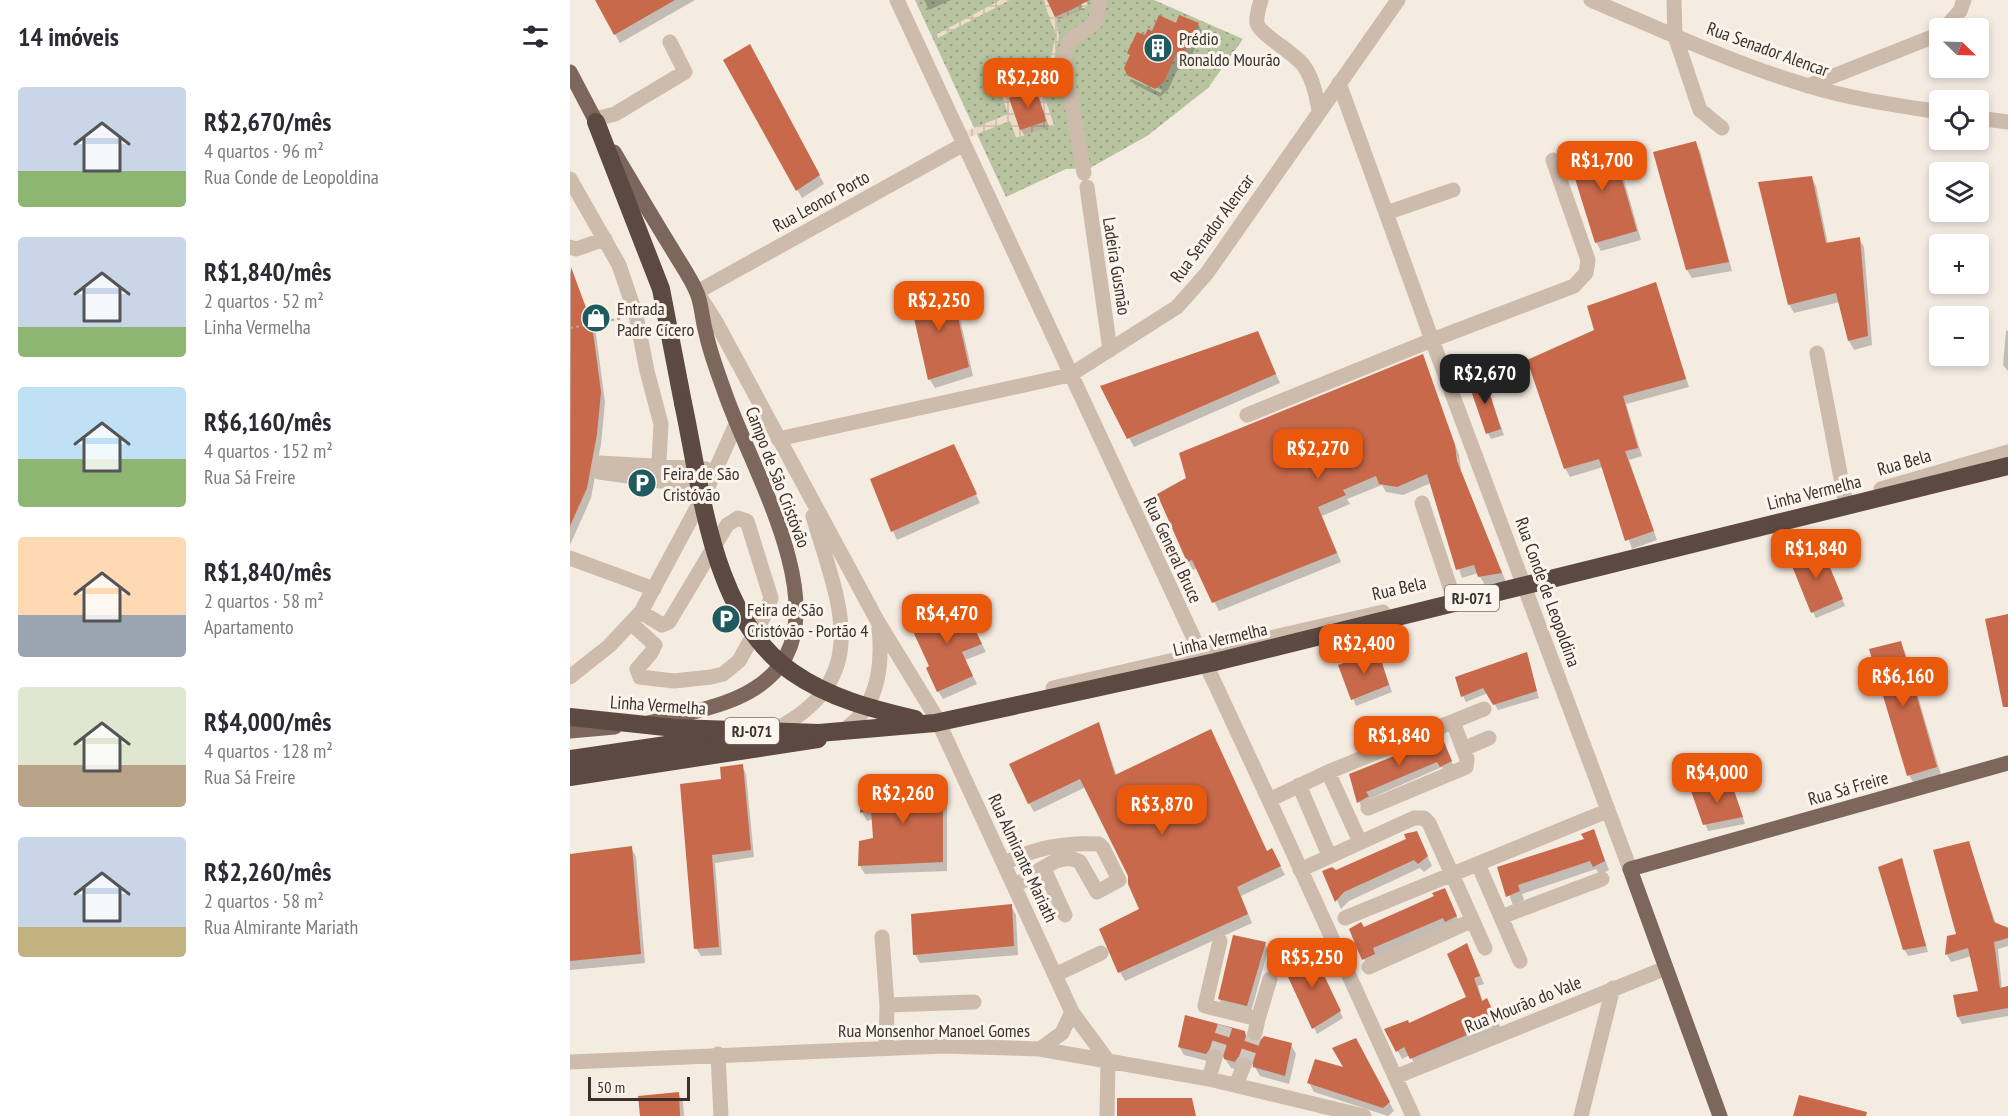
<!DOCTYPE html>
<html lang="pt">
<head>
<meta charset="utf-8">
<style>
  :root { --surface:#fff; --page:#f2f2f3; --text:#2b2b33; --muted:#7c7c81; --accent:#ea580c }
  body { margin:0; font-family:"PT Sans Narrow",sans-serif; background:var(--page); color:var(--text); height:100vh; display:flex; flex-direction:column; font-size:22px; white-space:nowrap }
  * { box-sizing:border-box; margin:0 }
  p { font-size:20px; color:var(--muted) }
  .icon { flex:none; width:33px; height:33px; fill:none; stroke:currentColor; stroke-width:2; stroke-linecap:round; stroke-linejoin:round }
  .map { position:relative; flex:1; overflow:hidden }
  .drawer { display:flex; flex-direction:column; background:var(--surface); width:570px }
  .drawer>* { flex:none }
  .needle { width:39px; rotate:113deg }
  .fabs { position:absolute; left:1359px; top:18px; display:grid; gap:12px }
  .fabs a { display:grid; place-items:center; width:60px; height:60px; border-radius:6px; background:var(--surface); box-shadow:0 3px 9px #0003; font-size:30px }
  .scale { position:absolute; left:18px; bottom:15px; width:102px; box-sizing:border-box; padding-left:6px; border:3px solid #3b302b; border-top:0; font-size:16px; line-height:21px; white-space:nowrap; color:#3b302b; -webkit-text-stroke:4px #fbf5ee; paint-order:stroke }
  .price { position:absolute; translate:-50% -51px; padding:0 14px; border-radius:12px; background:var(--accent); color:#fff; font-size:20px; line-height:39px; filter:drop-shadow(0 2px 3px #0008) }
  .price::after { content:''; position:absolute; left:50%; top:36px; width:18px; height:14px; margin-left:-9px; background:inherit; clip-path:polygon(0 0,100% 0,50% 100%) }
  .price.selected { background:#222; color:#fff }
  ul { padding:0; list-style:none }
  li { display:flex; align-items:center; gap:18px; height:150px; padding:0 18px }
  li span { display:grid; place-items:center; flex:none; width:168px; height:120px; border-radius:6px; color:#555 }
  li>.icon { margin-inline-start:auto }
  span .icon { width:72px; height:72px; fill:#fffc; stroke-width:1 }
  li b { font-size:26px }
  h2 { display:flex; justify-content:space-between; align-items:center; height:72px; padding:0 18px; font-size:26px }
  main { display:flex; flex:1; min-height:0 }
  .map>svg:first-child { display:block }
  .grass { fill:url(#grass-dots) }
  .plaza { fill:url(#plaza-grid); fill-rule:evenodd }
  .shadow { fill:#0003 }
  .building { fill:#c8694b }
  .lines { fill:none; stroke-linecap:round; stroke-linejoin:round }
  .minor-tunnel { stroke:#cfc6bd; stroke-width:15; stroke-dasharray:15 8; stroke-linecap:butt }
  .path { stroke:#b9a596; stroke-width:2; stroke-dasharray:3 3; stroke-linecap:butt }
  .minor { stroke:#cdbbac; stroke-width:15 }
  .major { stroke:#7d675c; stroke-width:15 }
  .highway { stroke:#5c4a42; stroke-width:18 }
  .highway-bridge { stroke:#5c4a42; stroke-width:18 }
  .labels { text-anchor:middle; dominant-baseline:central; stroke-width:6; stroke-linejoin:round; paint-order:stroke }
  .shield { fill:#fbf5ee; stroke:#756b66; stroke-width:1.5 }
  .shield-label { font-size:16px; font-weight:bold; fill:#3b302b }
  .poi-label { font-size:18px; fill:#3b302b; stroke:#fbf5ee; text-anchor:start }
  .street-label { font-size:18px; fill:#3b302b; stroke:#fbf5ee }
</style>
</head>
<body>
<main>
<section class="drawer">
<h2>14 imóveis<svg class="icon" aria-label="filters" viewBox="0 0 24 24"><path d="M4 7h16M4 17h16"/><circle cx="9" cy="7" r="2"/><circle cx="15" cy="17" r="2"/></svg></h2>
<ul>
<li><span style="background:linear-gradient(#c9d6e8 70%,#8fb573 0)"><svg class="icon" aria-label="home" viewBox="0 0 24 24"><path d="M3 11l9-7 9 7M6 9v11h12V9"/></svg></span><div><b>R$2,670/mês</b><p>4 quartos · 96 m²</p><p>Rua Conde de Leopoldina</p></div></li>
<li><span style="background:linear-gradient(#c9d6e8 75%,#8fb573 0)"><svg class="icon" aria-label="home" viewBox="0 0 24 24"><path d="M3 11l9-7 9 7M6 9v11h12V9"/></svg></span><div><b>R$1,840/mês</b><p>2 quartos · 52 m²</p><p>Linha Vermelha</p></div></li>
<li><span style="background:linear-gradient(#bfe0f5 60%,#8fb573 0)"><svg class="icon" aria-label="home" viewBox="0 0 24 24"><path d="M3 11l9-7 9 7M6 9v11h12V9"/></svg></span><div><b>R$6,160/mês</b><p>4 quartos · 152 m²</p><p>Rua Sá Freire</p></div></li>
<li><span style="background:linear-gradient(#ffd9b3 65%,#9aa5b1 0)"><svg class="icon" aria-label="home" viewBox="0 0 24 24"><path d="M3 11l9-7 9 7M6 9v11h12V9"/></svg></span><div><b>R$1,840/mês</b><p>2 quartos · 58 m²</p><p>Apartamento</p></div></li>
<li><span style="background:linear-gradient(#dfe7d0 65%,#b9a48a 0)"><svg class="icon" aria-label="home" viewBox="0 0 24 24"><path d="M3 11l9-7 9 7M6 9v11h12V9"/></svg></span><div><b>R$4,000/mês</b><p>4 quartos · 128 m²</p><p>Rua Sá Freire</p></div></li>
<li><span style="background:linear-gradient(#c9d6e8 75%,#c2b280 0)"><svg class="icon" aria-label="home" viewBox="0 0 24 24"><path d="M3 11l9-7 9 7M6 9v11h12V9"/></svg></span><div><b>R$2,260/mês</b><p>2 quartos · 58 m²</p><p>Rua Almirante Mariath</p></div></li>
</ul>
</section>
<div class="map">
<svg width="1438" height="1116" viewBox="0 0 1438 1116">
  <defs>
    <pattern id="grass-dots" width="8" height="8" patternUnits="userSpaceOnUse" patternTransform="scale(1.5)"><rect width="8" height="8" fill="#b8c4a0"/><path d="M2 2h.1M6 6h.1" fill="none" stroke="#97a083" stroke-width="1.8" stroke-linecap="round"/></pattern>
    <pattern id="plaza-grid" width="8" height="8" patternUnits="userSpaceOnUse" patternTransform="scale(1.5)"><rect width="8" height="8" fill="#ecdcc8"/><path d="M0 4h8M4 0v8" fill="none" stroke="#cbbdac"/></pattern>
  </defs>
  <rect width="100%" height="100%" fill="#f4ebe1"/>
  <path class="grass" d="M345,0H584L673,39L638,88L577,136L520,168L496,169L436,197Z"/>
  <path class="plaza" d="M430,0H440L368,38L367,34Z
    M473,0H477L485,17L512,5L510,0H515L518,6L486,21L489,35L483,68L436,82L435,91L469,80L484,125L446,138L440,121L392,140L389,134L438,114L431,93L433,79L479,65L486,35ZM466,90L476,121L450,130L439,98Z"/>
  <path class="shadow" d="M26,0H125L50,43Z
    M354,0H381L359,10Z
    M479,0H509L513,9L488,20Z
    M628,24L633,33L618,63L612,60L598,90L590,97L564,84L561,79L591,93L592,90L559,75L575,37L607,25Z
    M179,46L254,184L232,198L155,61Z
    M469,97L479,127L454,135L451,130Z
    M1041,142L1046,151L1071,240L1031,251L1026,242Z
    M1125,143L1130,151L1162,271L1122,278L1117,270Z
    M1241,177L1246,186L1258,244L1289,239L1294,247L1302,345L1284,350L1279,341L1270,302L1224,313L1219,304Z
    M0,270L26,334L35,402L31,444L21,498L0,545Z
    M1086,284L1119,387L1056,404L1072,456L1059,460L1087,540L1062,549L1033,467L1000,477L995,468Z
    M380,288L385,296L403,376L365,388L360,380L341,297Z
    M1436,330L1438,331V371L1433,365Z
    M688,333L710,383L564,447L532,387Z
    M852,356L889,455L891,471L936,582L915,585L908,573L892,578L861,483L833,495L816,492L812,485L777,499L780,504L752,516L771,562L649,611L627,568L623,570L618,561Z
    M913,377L934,435L921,439L918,433Z
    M388,455L410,503L327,540L323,531Z
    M1252,550L1275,606L1246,618L1243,612Z
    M396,612L416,652L395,660L407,684L373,699L368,691Z
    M1330,643L1335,652L1371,775L1344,784L1339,775Z
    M808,652L822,692L786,706L770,666Z
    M956,654L969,698L928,710L918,693L896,702L893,696Z
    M528,724L547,776L697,852L702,850L715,875L671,896L682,923L555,981L550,972L571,910L559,875L516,787L464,812L459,803Z
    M875,746L884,767L875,773L872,767L799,799L801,803L792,809L780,775Z
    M172,766L176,774L184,857L145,863L152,955L131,956L126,948L153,781Z
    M372,788L377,797V871L295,874L290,866L304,840L303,819L297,821L292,812Z
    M1164,790L1175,824L1138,831L1123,792Z
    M1024,831L1039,870L1030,875L1026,869L952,894L954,900L943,905L929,868L1016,839Z
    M851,842L862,866L854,872L850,868L779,901L771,909L754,872H766Z
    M1398,843L1426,924L1438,927V946L1428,949L1432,989L1438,988V1016L1392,1024L1388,1017L1385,997L1410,992L1402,956L1381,962L1377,955L1379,937L1388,935Z
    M61,848L66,857L75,963L0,970V855Z
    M1331,860L1358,952L1338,956L1334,949Z
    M879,898L891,926L798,968L781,929H793Z
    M441,906L446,915L448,955L350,963L345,954Z
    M695,944L698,950L681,1012L653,1005L649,999Z
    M901,953L914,984L908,986L913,1003L921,1008L932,1030L846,1066L840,1055L832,1059L816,1030L839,1024L898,997Z
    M745,958L773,1018L747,1034L714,965Z
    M674,1032L680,1042L721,1045L726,1054L719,1084L690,1076L683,1064L673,1065L670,1070L661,1068L653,1056L643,1058L641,1062L614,1055L609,1046Z
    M786,1040L824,1111L818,1116L744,1092L739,1083L776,1069Z
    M108,1093L113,1102L114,1116H71Z"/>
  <path class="building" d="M25,0H105L44,35Z
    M477,0H520L485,17Z
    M589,15L606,23L609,15L629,23L613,55L607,52L594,82L585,89L557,75L554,68L560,55L557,53L567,32L575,35L578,29L582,31Z
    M180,44L250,175L226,191L153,60Z
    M466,89L476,121L450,130L439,98Z
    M1041,141L1067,231L1025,243L997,153Z
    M1126,141L1159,262L1116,270L1083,152Z
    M1242,176L1256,243L1290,237L1298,336L1278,341L1266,293L1218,305L1188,182Z
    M1,267L22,324L31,392L27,434L17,488L0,526Z
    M1086,282L1116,379L1053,396L1068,448L1055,451L1084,531L1055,541L1029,459L994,469L957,360L1024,330L1017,306Z
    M381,286L399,367L358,380L339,296Z
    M688,331L706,374L557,439L530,386Z
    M853,354L885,445L887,461L932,573L908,577L904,565L886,570L857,474L827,487L809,484L806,476L773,490L776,495L748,507L767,553L642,603L622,560L617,562L587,494L616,478L609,453Z
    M914,375L931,429L916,434L898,382Z
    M384,444L407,494L321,532L300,479Z
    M1252,548L1273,599L1241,613L1220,561Z
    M392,602L412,644L392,652L403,676L367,692L356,668L359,666L340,625Z
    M1438,614V707H1433L1415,619Z
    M1331,641L1367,767L1337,776L1299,649Z
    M808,650L819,685L781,700L768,665Z
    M957,652L967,691L923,705L913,688L891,697L885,677Z
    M529,722L545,775L641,729L697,851L702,848L711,866L667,887L678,914L548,973L529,929L569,909L558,884V876L510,779L458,804L439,764Z
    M872,737L882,761L870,767L867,762L796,792L799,796L787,803L779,774Z
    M173,764L181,850L142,855L149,947L124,949L110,784L151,779L150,767Z
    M1161,782L1173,817L1133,825L1121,791Z
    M292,784L373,786V862L288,866L289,841L303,838L301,810L290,813Z
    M1024,829L1035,861L1023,867L1020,861L948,885L950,891L936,897L927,867L1014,839L1011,834Z
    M847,831L858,856L848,864L844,860L774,892L765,902L752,871L762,867L766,870L836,839L834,834Z
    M1399,841L1424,922L1438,928V938L1424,942L1430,988L1438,986V1008L1387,1017L1383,995L1408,991L1398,948L1375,955L1377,936L1386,934L1363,850Z
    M62,846L71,954L0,961V854Z
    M1332,858L1356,946L1333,950L1308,867Z
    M875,888L887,916L875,922L873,918L803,948L805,954L792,960L779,929L791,922L794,927L864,896L862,893Z
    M442,904L444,946L343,955L341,914Z
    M663,935L696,942L677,1006L648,999Z
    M897,943L910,976L904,978L912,1001L917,998L928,1022L840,1059L834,1047L826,1052L814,1029L838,1020L839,1023L896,997L877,954Z
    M742,950L771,1011L742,1029L712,964Z
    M615,1015L675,1031L676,1037L682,1042H689L694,1036L722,1043L715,1076L683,1067L682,1059L677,1056L668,1057L665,1062L654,1059L652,1051L647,1048L639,1050L636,1054L608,1047Z
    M786,1038L820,1102L813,1108L737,1083L745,1059L773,1067L762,1048Z
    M109,1092L110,1116H70L68,1096Z
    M1229,1095L1297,1112L1296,1116H1223Z
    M547,1098H622L626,1116H547Z"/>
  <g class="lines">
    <path class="minor-tunnel" d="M645,1057L655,1026
      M674,1065L685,1033"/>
    <path class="path" d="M0,328L53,318"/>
    <path class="minor" d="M327,0L699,800L843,1116
      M691,0C689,7 686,16 687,23C689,34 725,53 734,66C743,79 746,95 749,110
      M1021,0C1092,30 1164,64 1239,86C1281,99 1326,105 1370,112
      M1104,0L1105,36L1130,110L1152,128
      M1375,28L1390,11L1394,0
      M769,83L862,340L1060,869
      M1238,86L1370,34
      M1408,118L1438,122
      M25,119L45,114L115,72L100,42
      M394,144L127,292L146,322L308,622L366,717L502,1012L538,1061L537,1116
      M514,173L494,59L499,41L525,23L530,0
      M0,179L49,265L66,315L77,371L91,424L88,481
      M517,187L540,350
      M816,213L883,190
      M0,247L6,249L35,239
      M1247,353L1275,499
      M677,415L862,340L1004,286L1016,273L1018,260L983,160
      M208,439L500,375L607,307L637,273L828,0
      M30,463L136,469
      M29,472L138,487
      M1311,489L1438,452
      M852,503L883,596
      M0,558L84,589
      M62,624L85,645L81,653L67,669L70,677L104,681L141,677L153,674L169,661L195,614L201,598L177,521L168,518L157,525L99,622L92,625L71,612
      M0,677L39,646L71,612L138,487L166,424
      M483,688L813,612
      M208,728C306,676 267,599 243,516
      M269,733C308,711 313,667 309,628
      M893,749L919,738
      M758,772L790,842
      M729,785L759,855
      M699,800L758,772L914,709
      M798,808L896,767L897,759L883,722
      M434,863C466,848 494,842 529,844L533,848L549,880L527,892L510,862C489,849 463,877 444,886
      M908,864L950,961
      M474,869L495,915
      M730,870L844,818H854L859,823L915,948
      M931,917L1032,879
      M775,918L1037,811
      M312,937L317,1005L316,1048
      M650,941L635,1006L688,1019L685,1033
      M799,967L901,921
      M485,975L531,953
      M317,1005L404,1002
      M688,1019L700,979
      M470,1049L492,1033L502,1012
      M148,1054L151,1116
      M0,1062L374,1046L470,1049L639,1079L794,1116
      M825,1077L1096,968
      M639,1079L645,1057
      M666,1085L674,1065
      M1011,1116L1043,988"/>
    <path class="major" d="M0,72L31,131
      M44,152C63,184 82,217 102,249C110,263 121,278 127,293C132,305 132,320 136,333C140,353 148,373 155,393C179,463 253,586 216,656C191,703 125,711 78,723
      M0,731L45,727
      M1150,1116L1060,869L1438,763"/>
    <path class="highway" d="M26,122L91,289L113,403
      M0,759L164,735
      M0,777L248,739"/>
    <path class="highway-bridge" d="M113,403C132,491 142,617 222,672C259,698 302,709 345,719
      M0,717L105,728L249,733L365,723L645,662L1438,466"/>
  </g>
  <defs>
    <g id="building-disc" transform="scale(1.5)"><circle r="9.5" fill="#1f5a5e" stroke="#fbf5ee"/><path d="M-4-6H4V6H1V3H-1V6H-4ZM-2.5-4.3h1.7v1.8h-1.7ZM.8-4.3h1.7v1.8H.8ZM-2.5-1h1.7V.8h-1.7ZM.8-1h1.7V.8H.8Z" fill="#fff"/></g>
    <g id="shop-disc" transform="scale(1.5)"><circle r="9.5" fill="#1f5a5e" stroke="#fbf5ee"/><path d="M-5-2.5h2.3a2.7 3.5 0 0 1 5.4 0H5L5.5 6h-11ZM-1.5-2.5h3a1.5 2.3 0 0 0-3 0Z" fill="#fff"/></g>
    <g id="parking-disc" transform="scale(1.5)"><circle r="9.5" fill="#1f5a5e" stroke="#fbf5ee"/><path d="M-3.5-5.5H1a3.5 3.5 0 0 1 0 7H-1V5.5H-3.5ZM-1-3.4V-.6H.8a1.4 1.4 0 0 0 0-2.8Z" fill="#fff"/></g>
  </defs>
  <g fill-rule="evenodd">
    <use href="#building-disc" x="588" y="48"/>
    <use href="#shop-disc" x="26" y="318"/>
    <use href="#parking-disc" x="72" y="483"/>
    <use href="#parking-disc" x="156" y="619"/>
  </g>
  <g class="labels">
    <g class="shield">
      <rect x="875" y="585" width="54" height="26" rx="4.5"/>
      <rect x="155" y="718" width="54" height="26" rx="4.5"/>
    </g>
    <g class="shield-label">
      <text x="902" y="598">RJ-071</text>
      <text x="182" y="731">RJ-071</text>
    </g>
    <g class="poi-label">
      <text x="609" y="38">Prédio<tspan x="609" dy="21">Ronaldo Mourão</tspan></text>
      <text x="47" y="308">Entrada<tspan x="47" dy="21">Padre Cícero</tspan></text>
      <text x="93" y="473">Feira de São<tspan x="93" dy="21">Cristóvão</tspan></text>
      <text x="177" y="609">Feira de São<tspan x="177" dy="21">Cristóvão - Portão 4</tspan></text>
    </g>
    <g class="street-label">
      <text transform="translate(1198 49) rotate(20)">Rua Senador Alencar</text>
      <text transform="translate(251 201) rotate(-29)">Rua Leonor Porto</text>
      <text transform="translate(642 228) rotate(-54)">Rua Senador Alencar</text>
      <text transform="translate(547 266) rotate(81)">Ladeira Gusmão</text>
      <text transform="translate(1334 462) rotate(-16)">Rua Bela</text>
      <text transform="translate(208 477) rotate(69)">Campo de São Cristóvão</text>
      <text transform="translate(1244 492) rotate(-14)">Linha Vermelha</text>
      <text transform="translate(603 550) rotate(65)">Rua General Bruce</text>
      <text transform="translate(829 588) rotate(-13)">Rua Bela</text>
      <text transform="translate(978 592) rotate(70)">Rua Conde de Leopoldina</text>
      <text transform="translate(650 639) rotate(-13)">Linha Vermelha</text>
      <text transform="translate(88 705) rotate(4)">Linha Vermelha</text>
      <text transform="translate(1278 788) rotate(-16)">Rua Sá Freire</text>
      <text transform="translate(453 858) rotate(65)">Rua Almirante Mariath</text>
      <text transform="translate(953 1004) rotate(-22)">Rua Mourão do Vale</text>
      <text x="364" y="1030">Rua Monsenhor Manoel Gomes</text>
    </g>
  </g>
</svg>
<div class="fabs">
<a><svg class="needle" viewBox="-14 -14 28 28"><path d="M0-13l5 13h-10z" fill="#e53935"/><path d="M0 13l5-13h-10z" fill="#7c7c81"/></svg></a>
<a><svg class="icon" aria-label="locate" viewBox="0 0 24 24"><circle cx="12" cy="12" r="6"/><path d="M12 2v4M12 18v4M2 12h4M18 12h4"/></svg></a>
<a><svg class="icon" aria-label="layers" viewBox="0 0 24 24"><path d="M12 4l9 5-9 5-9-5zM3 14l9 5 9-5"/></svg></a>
<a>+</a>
<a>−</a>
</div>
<div class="scale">50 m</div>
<b class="price" style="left:458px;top:109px">R$2,280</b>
<b class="price" style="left:1032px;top:192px">R$1,700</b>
<b class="price" style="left:369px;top:332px">R$2,250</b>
<b class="price selected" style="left:915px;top:405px">R$2,670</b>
<b class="price" style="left:748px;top:480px">R$2,270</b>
<b class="price" style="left:1246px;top:580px">R$1,840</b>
<b class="price" style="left:377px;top:645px">R$4,470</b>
<b class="price" style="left:794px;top:675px">R$2,400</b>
<b class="price" style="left:1333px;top:708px">R$6,160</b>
<b class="price" style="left:829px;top:767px">R$1,840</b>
<b class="price" style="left:1147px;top:804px">R$4,000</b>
<b class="price" style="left:333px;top:825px">R$2,260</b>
<b class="price" style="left:592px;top:836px">R$3,870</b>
<b class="price" style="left:742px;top:989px">R$5,250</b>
</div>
</main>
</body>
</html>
